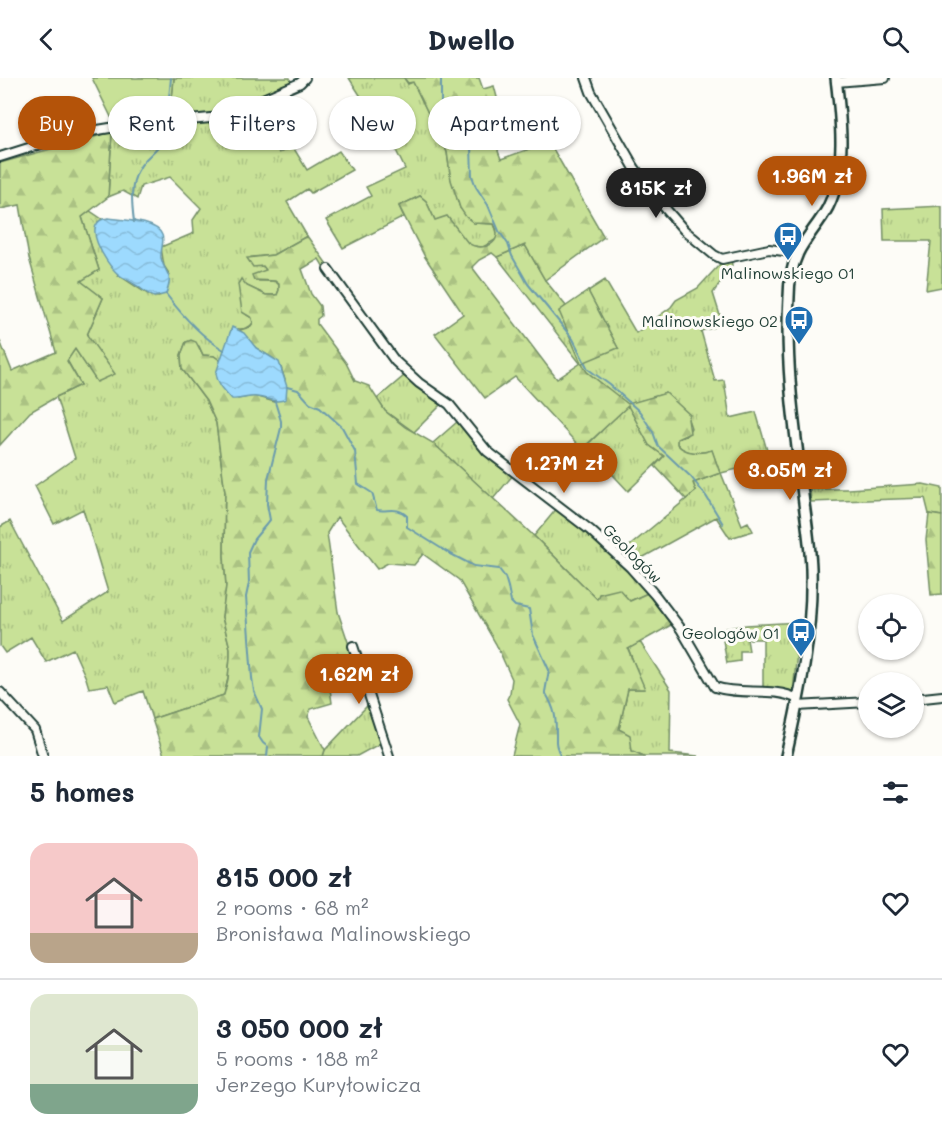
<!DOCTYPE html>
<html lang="en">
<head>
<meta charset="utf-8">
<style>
  :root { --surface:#fff; --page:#f2f2f3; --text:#1f2937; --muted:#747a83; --line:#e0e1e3; --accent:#b45309 }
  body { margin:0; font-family:Mali,sans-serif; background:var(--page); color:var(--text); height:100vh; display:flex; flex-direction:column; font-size:22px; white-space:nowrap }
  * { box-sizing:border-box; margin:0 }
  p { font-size:20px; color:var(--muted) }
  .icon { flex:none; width:33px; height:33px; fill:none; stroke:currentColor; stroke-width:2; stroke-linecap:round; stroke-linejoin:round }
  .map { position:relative; height:678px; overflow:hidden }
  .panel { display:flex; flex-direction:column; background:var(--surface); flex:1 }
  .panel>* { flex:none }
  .banner { position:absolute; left:18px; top:18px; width:600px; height:54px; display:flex; gap:12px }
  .controls { position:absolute; left:858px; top:516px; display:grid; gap:12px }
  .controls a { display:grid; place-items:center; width:66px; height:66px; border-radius:50%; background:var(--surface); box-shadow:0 2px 4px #0004; font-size:30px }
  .price { position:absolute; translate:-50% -51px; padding:0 14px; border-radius:21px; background:var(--accent); color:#fff; font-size:20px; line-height:39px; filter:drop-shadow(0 2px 3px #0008) }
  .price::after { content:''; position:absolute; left:50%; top:36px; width:18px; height:14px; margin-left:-9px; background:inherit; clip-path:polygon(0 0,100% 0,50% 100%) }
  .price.on { background:#222; color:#fff }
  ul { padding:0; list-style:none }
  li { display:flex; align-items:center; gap:18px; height:150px; padding:0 30px }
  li+li { border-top:2px solid var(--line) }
  li span { display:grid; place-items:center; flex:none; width:168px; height:120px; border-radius:18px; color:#555 }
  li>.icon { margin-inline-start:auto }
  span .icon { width:72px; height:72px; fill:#fffc; stroke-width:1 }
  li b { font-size:26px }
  h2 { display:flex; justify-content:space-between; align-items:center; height:72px; padding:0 30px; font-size:26px }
  .tag { padding:0 21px; border-radius:27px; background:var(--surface); box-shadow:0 2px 4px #0004; font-size:21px; line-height:54px }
  .tag.on { background:var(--accent); color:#fff }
  header { display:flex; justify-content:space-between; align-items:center; height:78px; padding:0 30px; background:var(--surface); font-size:27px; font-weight:700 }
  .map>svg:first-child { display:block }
  .grass { fill:url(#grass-tufts); stroke:#748f66; stroke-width:1.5 }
  .forest { fill:url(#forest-firs); stroke:#748f66; stroke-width:1.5 }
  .green { fill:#c8e197; stroke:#748f66; stroke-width:1.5 }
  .water { fill:url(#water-waves); stroke:#6b9bad; stroke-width:1.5 }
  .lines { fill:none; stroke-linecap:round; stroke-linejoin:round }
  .stream { stroke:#6b9bad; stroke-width:2 }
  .minor-casing { stroke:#1f3d34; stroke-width:12 }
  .tertiary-casing { stroke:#1f3d34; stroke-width:14 }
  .minor { stroke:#fdfcf7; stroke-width:8 }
  .tertiary { stroke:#fdfcf7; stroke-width:9 }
  .labels { text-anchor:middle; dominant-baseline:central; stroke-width:6; stroke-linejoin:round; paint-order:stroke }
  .poi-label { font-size:16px; fill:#1f3d34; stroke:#fdfcf7; text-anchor:end }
  .street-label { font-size:16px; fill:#1f3d34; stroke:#fdfcf7 }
</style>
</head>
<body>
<header><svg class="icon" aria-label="back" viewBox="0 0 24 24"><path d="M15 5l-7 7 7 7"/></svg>Dwello<svg class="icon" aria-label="search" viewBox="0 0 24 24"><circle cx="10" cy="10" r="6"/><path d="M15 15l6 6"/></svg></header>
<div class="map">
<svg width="942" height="678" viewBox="0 0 942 678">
  <defs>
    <pattern id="grass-tufts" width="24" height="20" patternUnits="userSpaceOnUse" patternTransform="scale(1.5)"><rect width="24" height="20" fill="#c8e197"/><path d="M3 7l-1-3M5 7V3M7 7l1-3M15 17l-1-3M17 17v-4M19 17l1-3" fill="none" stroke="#abc283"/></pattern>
    <pattern id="forest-firs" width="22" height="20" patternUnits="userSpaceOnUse" patternTransform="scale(1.5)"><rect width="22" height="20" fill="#c8e197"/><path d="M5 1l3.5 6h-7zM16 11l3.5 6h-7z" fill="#abc283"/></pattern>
    <pattern id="water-waves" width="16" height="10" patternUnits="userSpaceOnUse" patternTransform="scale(1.5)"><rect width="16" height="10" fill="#9ddafe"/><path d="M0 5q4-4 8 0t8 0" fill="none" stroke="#87bcda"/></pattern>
  </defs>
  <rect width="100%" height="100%" fill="#fdfcf7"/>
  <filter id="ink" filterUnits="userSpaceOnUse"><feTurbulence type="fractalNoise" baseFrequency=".0167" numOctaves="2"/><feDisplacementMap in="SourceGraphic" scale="12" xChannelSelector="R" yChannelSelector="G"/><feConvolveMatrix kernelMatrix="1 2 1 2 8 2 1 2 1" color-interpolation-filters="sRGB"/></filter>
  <g filter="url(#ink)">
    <path class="grass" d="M174,0H290L291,4L221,34L170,41Z
      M349,0H404L408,6L413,4L447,74L450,96L460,130L474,145L494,146L498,156L497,161L483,169L472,168L435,142L426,123L420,118L399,128L404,139L343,170L326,142L371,118L366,109L405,91L373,25L367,28Z
      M257,29L279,75L293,69L307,92L339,73L352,92L311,115L307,111L287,124L307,158L273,177L252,179L264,188L266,193L261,195L259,203H275L279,207V212L277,217H266L247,208V237L252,240L253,245C248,252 240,252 232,250L221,283L214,278L203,277L199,268L186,264L181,277L182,291L206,323L216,345L225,414L224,477L226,508L222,539L230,570V579L228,601L224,617L152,641L143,613L115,624L108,607L89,610L86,600L73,571L46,584L31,559L5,575L0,568V449L10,443L63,543L108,514L83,431L54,446L35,408L75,380L56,319L81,307L67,282L75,271L97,303L87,257L103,220L80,203L99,192L82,139L90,133L102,141L98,144L118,197C128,202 149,220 159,219L170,197L164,188L161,169L194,155L193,142L201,130L170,99L141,108L137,121L123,113L108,119L112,54L224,42Z
      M942,128V209L926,212L931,163H884L883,131Z
      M525,167L545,202L566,228L559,234L618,270L588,213L605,202L636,255L671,229L676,222L698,210L721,185L731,181L732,187L713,215L723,247L701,253L715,303L724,302L730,340L756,334L770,383L721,395L742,447L748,444L753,453L730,460L716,439L631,486L621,475L696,413L693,405L720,395L712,373C700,375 686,377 677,366V361L686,358L691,350L688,341L666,315L628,327L587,294L497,179Z
      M404,298L441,327L414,354L385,333L377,321Z
      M628,327L649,367L664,378L628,413L586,368Z
      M457,344L492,380L514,396L493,421L433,365Z
      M923,406L942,410V438L929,436L925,420L811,424L810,411H848Z
      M558,429L605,466L650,514L630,523L597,521L534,458Z
      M800,544L793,614L763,609V561H747L749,573H740V583L727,585L721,551L746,547Z
      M640,564L671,612L670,675L698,678H644L632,673L619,651L628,611H644L628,570Z
      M368,627L381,665L357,678H323L325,672Z"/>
    <path class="forest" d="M404,0H479L483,11L494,8L504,46L498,73L501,81L549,64L604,159L545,202L525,167L497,179L492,175L479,182L472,189L557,301L581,285L559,233L588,213L618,270L582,285L587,294L628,326L666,315L690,337L688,341L690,355L677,361V366C685,376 700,376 712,372L720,395L693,405L696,413L686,421L655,388L664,378L649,367L628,328L582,371L515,299L485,320L435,256L463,236L425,179L399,128L420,118L426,123L435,142L447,138L468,165C483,175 505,165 494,146L474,145L466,139L460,130L451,102L447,74L413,4L408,5Z
      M112,54L108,119L82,139L99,192L81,203L103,220L87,257L115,296L97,304L75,271L67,283L81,307L56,319L30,334L0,367V263L12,293L56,274L29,180L20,127L0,131V85Z
      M307,158L329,189L325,191L319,181L302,191L311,216L320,228L321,238L317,241V246L346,285L355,303L369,308L385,333L405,349L433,365L534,458L597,521L599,516L619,511L630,523L650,514L673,546L628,571L645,611H628L619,651L630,657L632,673L644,678H512L520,646L507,621L510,615L512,601L496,566L459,502L423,476L414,487L388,485L377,491L337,439L327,455L338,534L352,576L326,582L332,625L311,631L308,639L325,672L323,678H164L152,641L224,617L228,601L230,579V570L222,539L226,508L224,477L225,414L216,345L206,323L182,291L181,277L186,264L191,262L196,264L203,277L214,278L221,283L219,287L238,321L254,318L275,324L285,302L281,289L274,281L256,270L240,252L250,249L253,245L252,240L242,234L238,206L241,201L247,208L266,217H277L279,212V206L275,203L254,202L252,197L266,192L263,188L253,189L247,180L273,177Z
      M929,436L942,438V516L931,517L926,462Z"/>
    <path class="green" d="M92,0H174L170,41L114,45Z"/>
    <path class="water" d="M109,140C122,142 157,143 162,157C165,164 160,172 161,180C166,199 174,194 166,216L154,219C147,216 141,210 134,206C129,202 122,200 118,196C106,186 78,142 109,140Z
      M232,249L244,255L256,270L279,284L287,309L286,321C275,326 268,320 257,319C248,318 240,322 232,321C225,313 217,306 216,295Z"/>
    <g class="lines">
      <path class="stream" d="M441,0V26L444,38L451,48L462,55L471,68L472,98L476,109L488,127L499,153L508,166L512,178L528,206L573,261L588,291L610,307L640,334L653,354L658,368L691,399L706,418L723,446
        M167,39L171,0
        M134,144C131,121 129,99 146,81C157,70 164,65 167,50
        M166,216C181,236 202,259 224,272
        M287,309L298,312L310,325L320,329L342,349L355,373L358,406L372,415L377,432C388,434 397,428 407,438V449L447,474L474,488L499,491L505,499L508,509L511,524L515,528L529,531L533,557L549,592L545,614C557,634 556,642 556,664C556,669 559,673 560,678
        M267,678L268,669L263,665L259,659L262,631L254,613L252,600L246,519L249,505L248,474L254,461L270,442L267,426L268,401L281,350V343L275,324"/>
      <g class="minor-casing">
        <path id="minor" d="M586,0L591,14L634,89L652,115L684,152L714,177L722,181L769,171L798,175
          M836,4L885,0
          M0,79L73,56L116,49L221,39L300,5L305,0
          M328,191L395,283L419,305L449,326L487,373L590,452L630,489L655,517L681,551L715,609C741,618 772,608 798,621
          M353,568L389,678
          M0,614L35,652L43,678
          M914,621L942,618
          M797,628L868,624"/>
      </g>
      <g class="tertiary-casing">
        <path id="tertiary" d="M786,678C800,617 813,553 811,490C810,463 805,436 802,409C794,346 785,283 789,219C789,205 792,188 798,175C806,159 819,146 828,129C847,90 841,42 836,0"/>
      </g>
      <use href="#minor" class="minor"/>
      <use href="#tertiary" class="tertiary"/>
    </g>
  </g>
  <defs>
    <g id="bus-pin" transform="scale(1.5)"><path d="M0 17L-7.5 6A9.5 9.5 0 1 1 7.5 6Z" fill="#1f6fb2" stroke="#fdfcf7"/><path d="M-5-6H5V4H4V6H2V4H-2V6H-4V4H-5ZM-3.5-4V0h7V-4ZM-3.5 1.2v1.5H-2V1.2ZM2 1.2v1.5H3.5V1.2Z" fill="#fff"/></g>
  </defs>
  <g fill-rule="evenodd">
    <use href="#bus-pin" x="788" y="158"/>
    <use href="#bus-pin" x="799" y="242"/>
    <use href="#bus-pin" x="801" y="554"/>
  </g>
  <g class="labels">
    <g class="poi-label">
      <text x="788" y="194" text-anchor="middle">Malinowskiego 01</text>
      <text x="778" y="242">Malinowskiego 02</text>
      <text x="780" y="554">Geologów 01</text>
    </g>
    <g class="street-label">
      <text transform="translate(633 475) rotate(45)">Geologów</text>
    </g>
  </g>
</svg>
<div class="controls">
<a><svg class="icon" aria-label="locate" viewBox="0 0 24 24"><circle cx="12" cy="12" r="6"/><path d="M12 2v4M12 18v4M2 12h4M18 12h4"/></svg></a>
<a><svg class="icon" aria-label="layers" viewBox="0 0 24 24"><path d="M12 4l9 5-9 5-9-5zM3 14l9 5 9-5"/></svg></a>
</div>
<b class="price" style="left:812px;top:129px">1.96M zł</b>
<b class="price on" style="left:656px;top:141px">815K zł</b>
<b class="price" style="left:564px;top:416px">1.27M zł</b>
<b class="price" style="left:790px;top:423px">3.05M zł</b>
<b class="price" style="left:359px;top:627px">1.62M zł</b>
<div class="banner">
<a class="tag on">Buy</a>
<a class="tag">Rent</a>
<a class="tag">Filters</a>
<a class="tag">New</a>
<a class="tag">Apartment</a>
</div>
</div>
<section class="panel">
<h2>5 homes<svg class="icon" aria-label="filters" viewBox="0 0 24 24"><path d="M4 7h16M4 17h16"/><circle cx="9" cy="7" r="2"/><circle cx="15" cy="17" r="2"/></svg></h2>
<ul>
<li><span style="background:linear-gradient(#f6c9c9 75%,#b9a48a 0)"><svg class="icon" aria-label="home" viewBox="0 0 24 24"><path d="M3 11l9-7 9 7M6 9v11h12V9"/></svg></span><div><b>815 000 zł</b><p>2 rooms · 68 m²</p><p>Bronisława Malinowskiego</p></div><svg class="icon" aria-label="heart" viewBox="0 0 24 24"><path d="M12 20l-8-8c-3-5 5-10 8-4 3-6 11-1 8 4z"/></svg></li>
<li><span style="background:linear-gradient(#dfe7d0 75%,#7fa58c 0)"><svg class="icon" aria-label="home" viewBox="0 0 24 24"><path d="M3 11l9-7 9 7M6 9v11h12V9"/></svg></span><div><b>3 050 000 zł</b><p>5 rooms · 188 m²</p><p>Jerzego Kuryłowicza</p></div><svg class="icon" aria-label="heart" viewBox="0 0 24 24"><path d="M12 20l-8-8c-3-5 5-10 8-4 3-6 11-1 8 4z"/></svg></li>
</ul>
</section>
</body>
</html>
